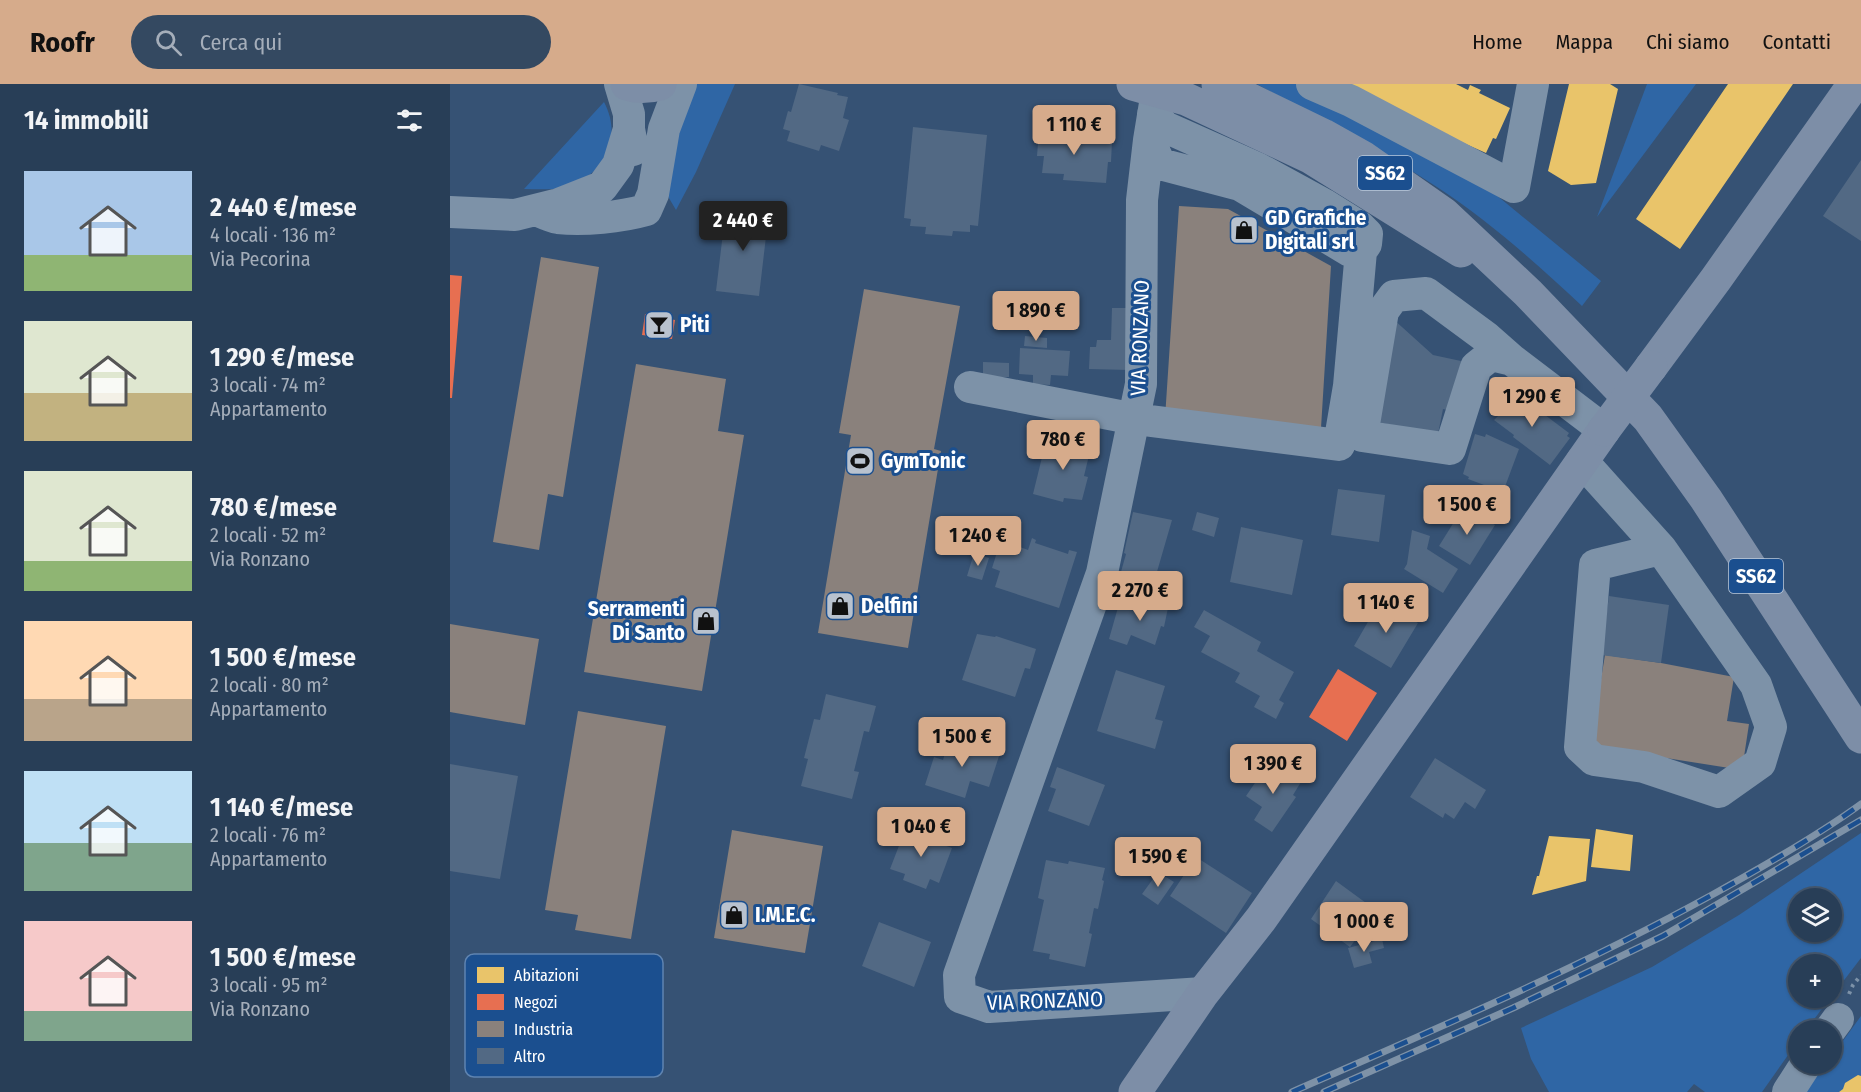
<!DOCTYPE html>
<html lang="it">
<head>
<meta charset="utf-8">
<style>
  :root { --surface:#283e57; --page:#344961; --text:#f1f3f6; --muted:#a5aeba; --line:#44576d; --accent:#d6ab8b }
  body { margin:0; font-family:"Fira Sans Condensed",sans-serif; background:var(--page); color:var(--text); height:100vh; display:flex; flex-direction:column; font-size:22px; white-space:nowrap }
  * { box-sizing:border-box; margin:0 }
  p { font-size:20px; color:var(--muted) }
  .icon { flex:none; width:33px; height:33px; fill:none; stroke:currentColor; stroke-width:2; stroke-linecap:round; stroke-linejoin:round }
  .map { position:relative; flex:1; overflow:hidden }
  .sheet { display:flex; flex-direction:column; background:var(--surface); width:450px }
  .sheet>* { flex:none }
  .tools { position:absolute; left:1338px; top:804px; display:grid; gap:12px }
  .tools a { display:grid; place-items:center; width:54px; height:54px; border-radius:50%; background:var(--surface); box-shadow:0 2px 4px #0004,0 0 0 2px var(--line); font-size:30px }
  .price { position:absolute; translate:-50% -51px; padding:0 14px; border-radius:6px; background:var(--accent); color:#111; font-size:20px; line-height:39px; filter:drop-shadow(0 2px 3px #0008) }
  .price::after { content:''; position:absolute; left:50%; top:36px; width:18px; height:14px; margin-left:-9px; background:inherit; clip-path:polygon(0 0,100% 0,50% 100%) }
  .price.selected { background:#222; color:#fff }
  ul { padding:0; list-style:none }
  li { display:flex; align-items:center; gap:18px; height:150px; padding:0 24px }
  li span { display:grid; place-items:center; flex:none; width:168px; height:120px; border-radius:0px; color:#555 }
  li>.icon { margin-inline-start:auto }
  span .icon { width:72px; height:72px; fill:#fffc; stroke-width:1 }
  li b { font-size:26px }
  h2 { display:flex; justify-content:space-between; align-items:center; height:72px; padding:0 24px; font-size:26px }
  header { display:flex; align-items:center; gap:36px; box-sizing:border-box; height:84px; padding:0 30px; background:var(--accent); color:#111 }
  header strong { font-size:28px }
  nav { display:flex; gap:33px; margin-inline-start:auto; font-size:21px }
  .search { width:420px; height:54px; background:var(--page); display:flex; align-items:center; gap:15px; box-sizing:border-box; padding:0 21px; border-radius:33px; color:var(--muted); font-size:22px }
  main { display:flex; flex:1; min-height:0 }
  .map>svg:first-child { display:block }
  .green { fill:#2f66a5; fill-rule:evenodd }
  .homes { fill:#e9c46a }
  .shops { fill:#e76f51 }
  .industry { fill:#8a817c }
  .building { fill:#526984 }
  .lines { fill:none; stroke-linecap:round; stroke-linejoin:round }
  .path { stroke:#7d92a8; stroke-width:4; stroke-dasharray:3 4.5; stroke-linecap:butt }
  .minor { stroke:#7d92a8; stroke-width:32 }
  .major { stroke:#7d8ea7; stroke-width:33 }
  .rail-casing { stroke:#7e92a7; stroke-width:7 }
  .rail { stroke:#1b4f8f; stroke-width:4.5; stroke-dasharray:14; stroke-linecap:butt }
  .major-bridge { stroke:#7d8ea7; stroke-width:33 }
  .labels { text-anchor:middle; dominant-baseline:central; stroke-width:6; stroke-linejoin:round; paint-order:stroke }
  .shield { fill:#1b4f8f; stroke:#bbcadd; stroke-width:1.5 }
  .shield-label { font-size:20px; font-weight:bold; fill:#fff }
  .poi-label { font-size:21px; font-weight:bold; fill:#fff; stroke:#1b4f8f; text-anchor:start }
  .street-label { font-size:21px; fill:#fff; stroke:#1b4f8f }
  .key { fill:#1b4f8f; stroke:#5f84b1; stroke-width:1.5 }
  .key-label { font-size:16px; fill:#fff }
</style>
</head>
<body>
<header>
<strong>Roofr</strong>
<div class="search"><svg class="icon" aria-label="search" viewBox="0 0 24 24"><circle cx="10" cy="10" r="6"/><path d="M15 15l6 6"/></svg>Cerca qui</div>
<nav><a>Home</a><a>Mappa</a><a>Chi siamo</a><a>Contatti</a></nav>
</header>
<main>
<section class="sheet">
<h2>14 immobili<svg class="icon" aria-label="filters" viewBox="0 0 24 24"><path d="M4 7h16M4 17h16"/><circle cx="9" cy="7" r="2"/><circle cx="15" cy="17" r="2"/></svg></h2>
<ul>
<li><span style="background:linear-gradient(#a9c7e8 70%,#8fb573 0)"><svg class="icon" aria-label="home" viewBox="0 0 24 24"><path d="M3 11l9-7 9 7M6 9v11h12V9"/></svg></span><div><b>2 440 €/mese</b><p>4 locali · 136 m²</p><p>Via Pecorina</p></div></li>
<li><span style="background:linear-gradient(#dfe7d0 60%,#c2b280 0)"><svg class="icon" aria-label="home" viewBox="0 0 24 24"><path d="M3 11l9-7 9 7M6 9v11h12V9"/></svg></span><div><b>1 290 €/mese</b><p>3 locali · 74 m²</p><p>Appartamento</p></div></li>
<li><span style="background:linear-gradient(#dfe7d0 75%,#8fb573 0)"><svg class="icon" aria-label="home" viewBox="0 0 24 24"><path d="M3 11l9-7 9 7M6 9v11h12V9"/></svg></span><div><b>780 €/mese</b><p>2 locali · 52 m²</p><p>Via Ronzano</p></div></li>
<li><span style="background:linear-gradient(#ffd9b3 65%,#b9a48a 0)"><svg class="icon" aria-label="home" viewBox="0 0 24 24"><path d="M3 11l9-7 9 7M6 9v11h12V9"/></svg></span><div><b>1 500 €/mese</b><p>2 locali · 80 m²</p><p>Appartamento</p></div></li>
<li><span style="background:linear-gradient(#bfe0f5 60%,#7fa58c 0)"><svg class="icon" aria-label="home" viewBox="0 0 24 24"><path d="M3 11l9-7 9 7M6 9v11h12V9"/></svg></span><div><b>1 140 €/mese</b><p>2 locali · 76 m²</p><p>Appartamento</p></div></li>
<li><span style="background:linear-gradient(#f6c9c9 75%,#7fa58c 0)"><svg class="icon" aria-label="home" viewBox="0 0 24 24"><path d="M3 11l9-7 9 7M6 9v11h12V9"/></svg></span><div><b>1 500 €/mese</b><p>3 locali · 95 m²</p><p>Via Ronzano</p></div></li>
</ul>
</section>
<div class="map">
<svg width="1411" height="1008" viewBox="0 0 1411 1008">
  <rect width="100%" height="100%" fill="#365274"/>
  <path class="green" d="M239,0H285L246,88L226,126L216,109Z
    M807,0H847L1028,96L1151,197L1132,222C1086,179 1039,137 987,103C929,65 867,34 807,0Z
    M1197,0H1246L1147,133Z
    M154,18C174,56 153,94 112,104C100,106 86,105 74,105Z
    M1411,749V874L1382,912V880H1348V914H1380L1356,946H1348V957L1312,1008H1255L1244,1000L1237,1008H1099L1081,975L1071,944L1202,883L1289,831ZM1348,814H1382V848H1348Z
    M1411,932V1008H1355L1376,980H1382V972Z"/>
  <path class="homes" d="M880,0H1006L1018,6L1020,1L1031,6L1029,9L1060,24L1046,55L1043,54L1036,69Z
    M1119,0H1160L1168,5L1146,99L1121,101L1098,87Z
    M1278,0H1343L1230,165L1186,135Z
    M1146,745L1183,751L1180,787L1141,783Z
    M1099,752L1140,755L1136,797L1082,811L1087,792H1089Z
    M1408,991L1411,992V1008H1389L1393,1005L1395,999Z"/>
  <path class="shops" d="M0,191L12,192L2,314H0Z
    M195,230L225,236L222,255L192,251Z
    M888,585L927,609L897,657L859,633Z"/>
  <path class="industry" d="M729,122L778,125L881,182L871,344L715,334Z
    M91,173L149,183L113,413L98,410L89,466L43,458Z
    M414,205L510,222L484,365L491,367L458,564L368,549L401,351L389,349Z
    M186,280L276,295L268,347L294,351L252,607L134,588Z
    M0,540L89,555L75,641L0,628Z
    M1155,571L1211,579L1284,593L1277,637L1299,640L1292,686L1140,662Z
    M128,627L216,642L181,855L125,846L128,831L95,826Z
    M282,746L373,762L355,869L264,854Z"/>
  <path class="building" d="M349,0L388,9L387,11L398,13L393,34L399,36L389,67L371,61L369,67L337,57L340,47L333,45L338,27L341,28Z
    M463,43L537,51L528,142L520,141V148L503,147L502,152L475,150L476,143L460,142L461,135L454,134Z
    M589,46L622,48V54L662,57L661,78H658L656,99L613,96L614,90L592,89L594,72H587Z
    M1411,76V157L1373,132Z
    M276,124L319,127L309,212L266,207Z
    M662,224H681L680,286L639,285L640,263H646L647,256H661Z
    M942,234L983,271L1011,277L1002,327L993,325L988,350L922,337Z
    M575,252L597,254V264L574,262Z
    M570,264L620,267L618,292L601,291L600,301L583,300V291L569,290Z
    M533,278L559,279V293H548L533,300Z
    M1063,307L1119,349L1117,352L1120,354L1100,381L1063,353L1064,351L1044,336L1049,331L1047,329Z
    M1025,350L1035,353L1036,350L1069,365L1053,408L1018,395L1019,393L1013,390Z
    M597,353L641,363L634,392L638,393L632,416L614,414L613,418L583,410Z
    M888,405L935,411L929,458L881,451Z
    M1014,422L1045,441L1020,481L989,462Z
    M683,428L722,436L702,505L669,495L676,470L674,469Z
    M747,428L769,434L764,453L742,446Z
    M791,443L853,456L842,511L780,498Z
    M962,446L980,452L977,465L1008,485L993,509L954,485L957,480Z
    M582,454L586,456L585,459L618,470L619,466L627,468L609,524L545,503L550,487L542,484L550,459L569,465L570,463L578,466Z
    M524,469L539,474L532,496L517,492Z
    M1159,512L1219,521L1211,579L1151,571Z
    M697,514L719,519L714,543L711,542L705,561L681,551L677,561L659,555L669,520L688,525L686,532L693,533Z
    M930,517L968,539L941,584L904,562Z
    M754,526L811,558L807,567L844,588L829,616L834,619L826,635L804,623L810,612L785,598L790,589L751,568L760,552L744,543Z
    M527,550L545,553L546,552L586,565L580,585L575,584L565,613L512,596Z
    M666,586L715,602L705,635L713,637L705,665L647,647Z
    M376,610L426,622L419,648L414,647L404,687L409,688L402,715L351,702L358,675L354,674L364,635L370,636Z
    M500,653L550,669L539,703L520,697L515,714L475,701L484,673L493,676Z
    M985,674L1036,706L1025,725L1015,718L1004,735L995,729L993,734L960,713Z
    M820,677L851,698L843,711L846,713L822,748L804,736L812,723L796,712Z
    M0,680L68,692L50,795L0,787Z
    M607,683L655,701L639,742L598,727L606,705L600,703Z
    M457,741L490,754L488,759L502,764L489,799L480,795L476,805L453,796L455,790L440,785Z
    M746,773L802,809L776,849L720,812Z
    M596,776L618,780L619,777L655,784L652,796L654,797L648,825L644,824L639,849L642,850L635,883L599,875L600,870L583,867L594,816L588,814Z
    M708,788L724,798L708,821L692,810Z
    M886,797L927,827L900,863L861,835Z
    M429,838L481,858L464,903L412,882Z
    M932,855L934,864L919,868L922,879L904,884L898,864Z"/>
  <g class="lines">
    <path class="path" d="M1399,910L1403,901L1411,891"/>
    <path class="minor" d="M170,0L179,30V45L183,66
      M862,0L901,17L1064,103L1083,0
      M707,7L699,56L692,116L691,300L652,489L509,891L510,913L539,923L753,909
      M699,56L710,80L790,101L900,167H911
      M86,126C93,129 101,133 108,134C134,137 171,133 196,126L203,110L214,45L231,0
      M0,128L65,131L109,120L152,103L168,81L179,45
      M1062,276L1041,271L1026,283L1000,365L912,352L933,227L944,212L976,209L1037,254L1062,276L1154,346
      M520,303L685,335L889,361L899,302L911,167L916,160L917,150L910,143L875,121L807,84L715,43L703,30
      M1132,377L1211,465L1306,601L1321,643L1310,679L1269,708L1194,683L1144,676L1130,663L1145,481L1211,465
      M1380,946L1388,935
      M1338,1008L1356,980"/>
    <path class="major" d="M177,0C188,4 199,3 210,0
      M683,0L736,15L860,73L1011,167
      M768,0L873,51L914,74L994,130L1078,209L1198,334L1256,415L1411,653
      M1201,283L1266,195L1404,0
      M685,1008L753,909L811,835L1154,346"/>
    <g class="rail-casing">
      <path id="rail" d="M842,1008C983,946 1125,886 1260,812C1311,784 1364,754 1411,720
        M874,1008L1063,924L1213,852L1411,736"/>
    </g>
    <use href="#rail" class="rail"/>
    <path class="major-bridge" d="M1154,346L1201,283"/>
  </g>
  <defs>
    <g id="shop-square" transform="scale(1.5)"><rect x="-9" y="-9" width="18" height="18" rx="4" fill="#b9c2ce" stroke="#1b4f8f"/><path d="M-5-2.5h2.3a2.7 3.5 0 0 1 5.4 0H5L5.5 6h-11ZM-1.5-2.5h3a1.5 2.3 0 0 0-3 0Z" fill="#111"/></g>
    <g id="bar-square" transform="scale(1.5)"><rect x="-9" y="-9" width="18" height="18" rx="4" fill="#b9c2ce" stroke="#1b4f8f"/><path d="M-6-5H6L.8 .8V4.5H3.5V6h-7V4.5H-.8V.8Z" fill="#111"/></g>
    <g id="stadium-square" transform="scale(1.5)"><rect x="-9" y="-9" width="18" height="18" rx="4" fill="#b9c2ce" stroke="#1b4f8f"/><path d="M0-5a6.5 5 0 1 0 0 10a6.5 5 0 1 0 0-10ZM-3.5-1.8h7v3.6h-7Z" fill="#111"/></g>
  </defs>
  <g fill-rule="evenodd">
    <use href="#shop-square" x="794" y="146"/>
    <use href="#bar-square" x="209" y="241"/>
    <use href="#stadium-square" x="410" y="377"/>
    <use href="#shop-square" x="390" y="522"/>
    <use href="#shop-square" x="256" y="537"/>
    <use href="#shop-square" x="284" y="831"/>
  </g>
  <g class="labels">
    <g class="shield">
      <rect x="908" y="72" width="54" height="34" rx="4.5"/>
      <rect x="1279" y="475" width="54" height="34" rx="4.5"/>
    </g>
    <g class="shield-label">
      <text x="935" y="89">SS62</text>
      <text x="1306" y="492">SS62</text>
    </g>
    <g class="poi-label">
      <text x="815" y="134">GD Grafiche<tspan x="815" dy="24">Digitali srl</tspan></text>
      <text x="230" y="241">Piti</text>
      <text x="431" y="377">GymTonic</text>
      <text x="411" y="522">Delfini</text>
      <text x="235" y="525" text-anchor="end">Serramenti<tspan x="235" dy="24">Di Santo</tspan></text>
      <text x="305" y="831">I.M.E.C.</text>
    </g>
    <g class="street-label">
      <text transform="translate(690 254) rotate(-88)">VIA RONZANO</text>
      <text transform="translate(595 917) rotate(-2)">VIA RONZANO</text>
    </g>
  </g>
  <rect x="15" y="870" width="198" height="123" rx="9" class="key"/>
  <rect x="27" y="883" width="27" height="16" fill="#e9c46a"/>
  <rect x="27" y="910" width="27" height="16" fill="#e76f51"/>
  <rect x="27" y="937" width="27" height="16" fill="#8a817c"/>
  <rect x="27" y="964" width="27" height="16" fill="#526984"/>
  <g class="key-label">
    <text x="64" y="897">Abitazioni</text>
    <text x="64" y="924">Negozi</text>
    <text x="64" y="951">Industria</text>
    <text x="64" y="978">Altro</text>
  </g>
</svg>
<div class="tools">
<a><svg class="icon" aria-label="layers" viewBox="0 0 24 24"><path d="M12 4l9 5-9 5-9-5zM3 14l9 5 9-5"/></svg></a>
<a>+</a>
<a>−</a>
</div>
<b class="price" style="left:624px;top:72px">1 110 €</b>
<b class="price selected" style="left:293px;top:168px">2 440 €</b>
<b class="price" style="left:586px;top:258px">1 890 €</b>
<b class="price" style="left:1082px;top:344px">1 290 €</b>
<b class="price" style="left:613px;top:387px">780 €</b>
<b class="price" style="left:1017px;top:452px">1 500 €</b>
<b class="price" style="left:528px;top:483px">1 240 €</b>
<b class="price" style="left:690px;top:538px">2 270 €</b>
<b class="price" style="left:936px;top:550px">1 140 €</b>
<b class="price" style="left:512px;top:684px">1 500 €</b>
<b class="price" style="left:823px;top:711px">1 390 €</b>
<b class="price" style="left:471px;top:774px">1 040 €</b>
<b class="price" style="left:708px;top:804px">1 590 €</b>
<b class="price" style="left:914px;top:869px">1 000 €</b>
</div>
</main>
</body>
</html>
